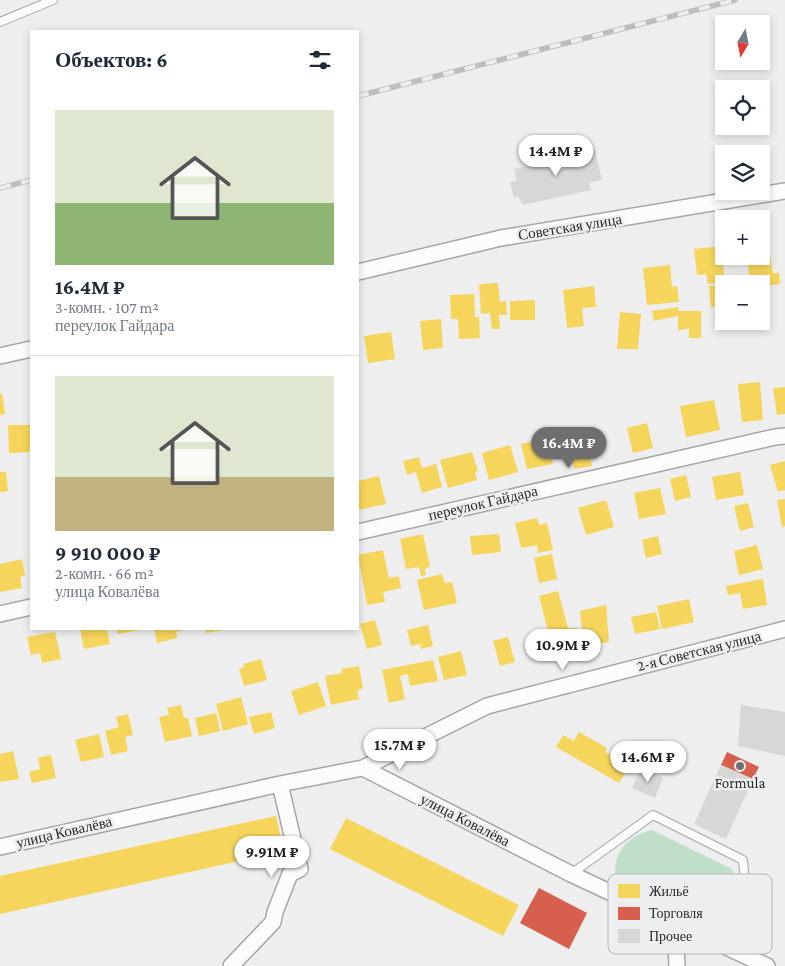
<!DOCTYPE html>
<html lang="ru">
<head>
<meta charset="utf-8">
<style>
  :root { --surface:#fff; --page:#f2f2f3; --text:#1f2937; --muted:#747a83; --line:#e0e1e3; --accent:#6f6f70 }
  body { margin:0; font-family:"Crimson Pro",serif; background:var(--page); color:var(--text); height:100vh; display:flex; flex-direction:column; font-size:19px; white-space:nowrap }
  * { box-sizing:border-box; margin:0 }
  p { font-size:16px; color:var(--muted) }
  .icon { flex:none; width:28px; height:28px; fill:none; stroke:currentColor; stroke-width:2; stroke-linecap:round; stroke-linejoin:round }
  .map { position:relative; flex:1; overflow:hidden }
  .drawer { position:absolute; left:30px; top:30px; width:329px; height:600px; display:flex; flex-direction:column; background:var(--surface); border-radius:0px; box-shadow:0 2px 8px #0003 }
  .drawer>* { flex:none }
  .needle { width:32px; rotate:190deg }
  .controls { position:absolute; left:715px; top:15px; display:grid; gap:10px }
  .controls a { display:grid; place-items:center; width:55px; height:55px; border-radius:0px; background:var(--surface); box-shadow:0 2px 8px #0003; font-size:25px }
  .price { position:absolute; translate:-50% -42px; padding:0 11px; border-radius:18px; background:#fff; color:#222; font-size:16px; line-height:32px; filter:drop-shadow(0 1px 2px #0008) }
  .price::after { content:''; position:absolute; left:50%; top:30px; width:15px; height:11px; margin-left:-8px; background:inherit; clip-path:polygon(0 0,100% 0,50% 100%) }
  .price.selected { background:var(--accent); color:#fff }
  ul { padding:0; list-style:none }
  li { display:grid; align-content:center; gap:10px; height:265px; padding:0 25px }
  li+li { border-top:1px solid var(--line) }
  li span { display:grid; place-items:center; height:155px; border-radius:0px; color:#555 }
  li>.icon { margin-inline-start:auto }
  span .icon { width:90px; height:90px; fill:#fffc; stroke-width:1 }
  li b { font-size:21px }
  h2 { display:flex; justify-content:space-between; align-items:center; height:60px; padding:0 25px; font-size:21px }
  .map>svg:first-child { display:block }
  .green { fill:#c0dfcb }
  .homes { fill:#f6d55c }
  .shops { fill:#d6604d }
  .building { fill:#d7d7d7 }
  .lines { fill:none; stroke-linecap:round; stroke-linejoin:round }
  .lane-casing { stroke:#a6a6a8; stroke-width:10 }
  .street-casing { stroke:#a6a6a8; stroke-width:18 }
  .lane { stroke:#fcfcfd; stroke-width:8 }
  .street { stroke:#fcfcfd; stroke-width:15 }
  .rail-casing { stroke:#bebebe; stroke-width:5.5 }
  .rail { stroke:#edeef0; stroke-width:4; stroke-dasharray:11; stroke-linecap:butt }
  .poi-dot { fill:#6f6f70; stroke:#edeef0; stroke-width:2 }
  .labels { text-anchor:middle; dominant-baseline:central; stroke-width:5; stroke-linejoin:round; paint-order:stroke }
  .street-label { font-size:15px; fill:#2b2b2c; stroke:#edeef0 }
  .poi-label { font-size:15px; fill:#2b2b2c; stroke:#edeef0 }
  .key { fill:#edeef0; stroke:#b3b4b5; stroke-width:1 }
  .key-label { font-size:14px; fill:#2b2b2c }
</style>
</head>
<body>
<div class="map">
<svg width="785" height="966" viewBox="0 0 785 966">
  <rect width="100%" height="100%" fill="#eeeeef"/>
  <path class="green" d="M652,830L732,869C739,887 741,900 737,919L724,928L709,931L617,885C609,857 625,836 652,830Z"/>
  <path class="homes" d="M721,246L725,282L708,284L706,274L697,275L694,249Z
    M770,254L773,273H779L780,284L761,286V284H750L747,257L761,256V255Z
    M670,265L672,287L677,286L679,302L647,305L643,268Z
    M498,283L500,302L506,301L507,315H499L500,329H492L490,313L481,314L479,284Z
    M724,285V306L711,307L709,286Z
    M594,286L596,307L582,308L584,326L567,328L563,290Z
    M474,294L475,317H479L480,338L459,339L458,319H451L450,295Z
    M535,300V320H510V301Z
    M679,307L678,311H701V338H689V328L678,331V316L654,321L652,311Z
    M620,312L641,314L638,349H617Z
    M441,319L443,348L423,350L420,321Z
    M391,332L395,359L368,363L364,336Z
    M760,382L763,420L742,422L738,384Z
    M785,387V414L777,415L773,388Z
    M2,393L5,414L0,415V394Z
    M714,400L720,430L686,437L680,406Z
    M647,423L653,448L633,453L627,428Z
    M8,425H31V452L9,453Z
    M552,437L555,453L551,454L553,464L527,469L521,444Z
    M510,445L518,472L489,480L482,453Z
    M589,451L592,466L574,469L571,454Z
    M472,452L478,471L475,472L477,480L448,488L440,460Z
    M419,457L422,468L436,464L442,487L422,493L416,472L407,475L403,461Z
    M785,461V490L778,492L770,465Z
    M0,472H6L8,491L0,492Z
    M740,472L744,495L716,500L712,477Z
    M686,475L691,497L675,501L670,479Z
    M379,476L386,504L358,510V481Z
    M660,488L666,514L639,519L634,493Z
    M785,499V526L782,527L777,500Z
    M606,500L614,527L586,535L578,508Z
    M748,503L754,527L740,531L734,506Z
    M537,518L539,525L547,523L553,550L538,553L537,545L521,548L515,523Z
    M423,534L430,567L425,568L426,575L421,576L419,567L406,569L400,539Z
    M499,534L501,552L472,555L470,536Z
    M658,536L662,554L646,558L642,540Z
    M757,545L763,569L739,575L734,551Z
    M383,550L389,578L399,576L401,588L383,592L385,602L367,605L358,555Z
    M552,554L557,579L539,583L534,558Z
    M22,559L25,576L20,577L22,588L0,592V564Z
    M442,574L445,583L452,582L457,603L424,610L417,580Z
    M763,579L767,605L743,609L740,593L728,595L726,586Z
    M558,591L568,628H577L582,648L554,655L539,596Z
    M689,599L694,622L662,629L657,606Z
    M606,605L609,642L584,646L580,611Z
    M656,612L660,629L635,634L631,617Z
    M375,620L382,645L367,649L360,624Z
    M428,625L433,646L421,649L420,644L411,646L407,630Z
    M80,629H107L110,644L84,649Z
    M116,629H140V630L118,634Z
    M154,629H182L183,630L176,632L177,638L157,643Z
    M205,629H223V630L206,633Z
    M55,632L61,659L42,663L40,653L31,655L27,637Z
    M508,637L515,662L500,666L493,641Z
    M461,651L467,675L444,680L438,657Z
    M261,659L267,680L244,686L239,669L244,667L243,664Z
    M433,660L438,681L410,686L408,674L400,676L405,699L389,703L382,670Z
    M359,666L363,689L357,690L359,699L331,705L325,676L342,673L341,669Z
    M318,682L326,706L299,715L291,691Z
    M241,697L248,724L223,731L216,704Z
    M181,705L184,718H188L192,736L165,742L159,717L169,715L167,708Z
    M271,712L275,728L254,734L249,717Z
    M216,713L220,731L199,736L195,718Z
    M128,714L133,735L125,737L128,751L111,755L105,731L119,727L116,717Z
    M579,732L607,748L605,752L629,766L619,783L556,747L563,735L574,741Z
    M99,734L104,757L81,762L75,740Z
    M13,751L19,779L0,782V754Z
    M51,755L56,778L32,783L29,772L40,769L38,758Z
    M276,816L284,851L0,914V876Z
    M346,818L519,905L503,936L330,849Z"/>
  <path class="shops" d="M727,752L759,767L753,779L721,765Z
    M539,888L587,913L569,949L520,923Z"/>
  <path class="building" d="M595,150L602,180L589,183L591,190L523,205L518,196L514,198L510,182L517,181L514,169L537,164L535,157L553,152L555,159Z
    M741,705L785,712V756L738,746Z
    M721,765L753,779L726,839L694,824Z
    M641,768L663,778L655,798L632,788Z"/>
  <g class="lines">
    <g class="lane-casing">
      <path id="lane" d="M0,22L53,0
        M571,874L653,815L743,860L751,958"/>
    </g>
    <g class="street-casing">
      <path id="street" d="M358,272L501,238L785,191
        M0,356L31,349
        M358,532L775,437L785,436
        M0,614L31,607
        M363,768L487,706L785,629
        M0,847L280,784L363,768L571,874L767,966
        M675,923L677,966
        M231,966L273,922L275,912L290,874L300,869L280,784"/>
    </g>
    <use href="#lane" class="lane"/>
    <use href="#street" class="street"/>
    <g class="rail-casing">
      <path id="rail" d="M358,96L735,0
        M0,188L31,180"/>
    </g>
    <use href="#rail" class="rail"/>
  </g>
  <circle class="poi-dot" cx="740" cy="766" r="5"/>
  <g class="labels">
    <g class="street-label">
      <text transform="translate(570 227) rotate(-9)">Советская улица</text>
      <text transform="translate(483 503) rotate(-13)">переулок Гайдара</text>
      <text transform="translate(699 651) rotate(-14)">2-я Советская улица</text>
      <text transform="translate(465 820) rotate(27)">улица Ковалёва</text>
      <text transform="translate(64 832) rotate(-13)">улица Ковалёва</text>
    </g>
    <g class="poi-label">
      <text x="740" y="783">Formula</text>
    </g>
  </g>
  <rect x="608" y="874" width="164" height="80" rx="8" class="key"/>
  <rect x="618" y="884" width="22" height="14" fill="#f6d55c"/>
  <rect x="618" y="907" width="22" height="13" fill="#d6604d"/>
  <rect x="618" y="929" width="22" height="14" fill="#d7d7d7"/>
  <g class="key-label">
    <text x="649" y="896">Жильё</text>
    <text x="649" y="918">Торговля</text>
    <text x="649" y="941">Прочее</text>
  </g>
</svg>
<div class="controls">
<a><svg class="needle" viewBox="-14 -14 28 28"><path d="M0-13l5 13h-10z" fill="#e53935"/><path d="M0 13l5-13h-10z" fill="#747a83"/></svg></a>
<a><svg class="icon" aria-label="locate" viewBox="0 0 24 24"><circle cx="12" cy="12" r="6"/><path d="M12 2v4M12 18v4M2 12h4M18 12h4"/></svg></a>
<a><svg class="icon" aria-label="layers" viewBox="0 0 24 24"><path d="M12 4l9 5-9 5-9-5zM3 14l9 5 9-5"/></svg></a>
<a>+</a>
<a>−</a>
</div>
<b class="price" style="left:556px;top:177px">14.4M ₽</b>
<b class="price selected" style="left:569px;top:469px">16.4M ₽</b>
<b class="price" style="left:563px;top:671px">10.9M ₽</b>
<b class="price" style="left:400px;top:771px">15.7M ₽</b>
<b class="price" style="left:648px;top:783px">14.6M ₽</b>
<b class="price" style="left:272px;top:878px">9.91M ₽</b>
<section class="drawer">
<h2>Объектов: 6<svg class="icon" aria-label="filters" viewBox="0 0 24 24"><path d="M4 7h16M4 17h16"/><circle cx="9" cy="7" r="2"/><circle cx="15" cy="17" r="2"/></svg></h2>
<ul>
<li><span style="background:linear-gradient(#dfe7d0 60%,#8fb573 0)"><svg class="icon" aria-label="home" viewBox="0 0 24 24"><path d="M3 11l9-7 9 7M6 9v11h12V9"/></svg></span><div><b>16.4M ₽</b><p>3-комн. · 107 m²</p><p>переулок Гайдара</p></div></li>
<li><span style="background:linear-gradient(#dfe7d0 65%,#c2b280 0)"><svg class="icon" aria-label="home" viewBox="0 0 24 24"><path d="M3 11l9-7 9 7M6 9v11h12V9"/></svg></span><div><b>9 910 000 ₽</b><p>2-комн. · 66 m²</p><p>улица Ковалёва</p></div></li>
</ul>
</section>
</div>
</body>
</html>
